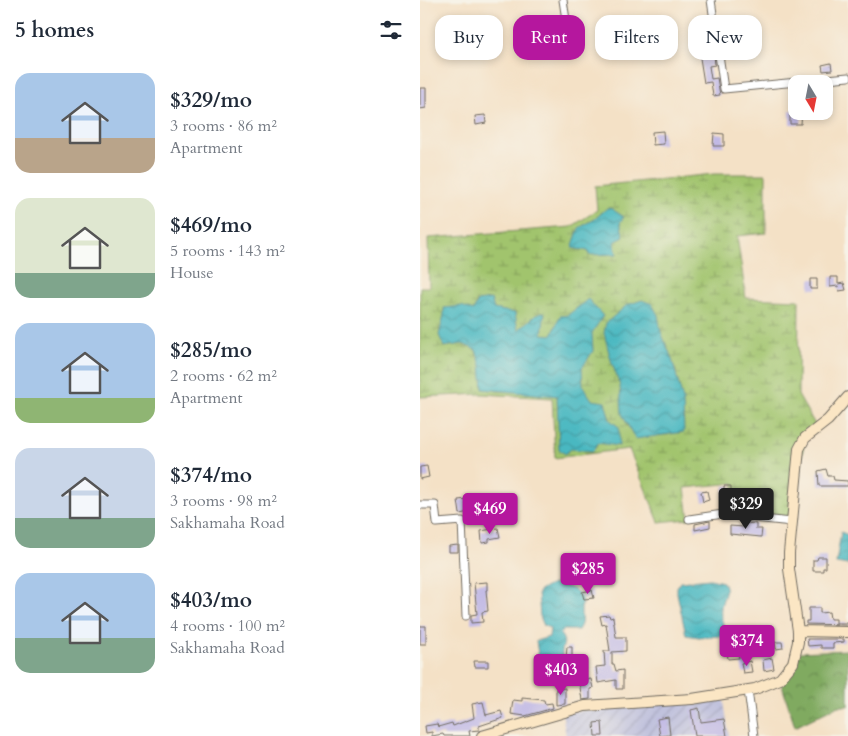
<!DOCTYPE html>
<html lang="en">
<head>
<meta charset="utf-8">
<style>
  :root { --surface:#fff; --page:#f6f6f7; --text:#1f2937; --muted:#747a83; --accent:#b5179e }
  body { margin:0; font-family:Cardo,serif; background:var(--page); color:var(--text); height:100vh; display:flex; flex-direction:column; font-size:19px; white-space:nowrap }
  * { box-sizing:border-box; margin:0 }
  p { font-size:16px; color:var(--muted) }
  .icon { flex:none; width:28px; height:28px; fill:none; stroke:currentColor; stroke-width:2; stroke-linecap:round; stroke-linejoin:round }
  .map { position:relative; flex:1; overflow:hidden }
  .sheet { display:flex; flex-direction:column; background:var(--surface); width:420px }
  .sheet>* { flex:none }
  .top-card { position:absolute; left:15px; top:15px; width:338px; height:45px; display:flex; gap:10px }
  .needle { width:32px; rotate:170deg }
  .controls { position:absolute; left:368px; top:75px; display:grid; gap:10px }
  .controls a { display:grid; place-items:center; width:45px; height:45px; border-radius:10px; background:var(--surface); box-shadow:0 2px 8px #0003; font-size:25px }
  .price { position:absolute; translate:-50% -42px; padding:0 11px; border-radius:5px; background:var(--accent); color:#fff; font-size:16px; line-height:32px; filter:drop-shadow(0 1px 2px #0008) }
  .price::after { content:''; position:absolute; left:50%; top:30px; width:15px; height:11px; margin-left:-8px; background:inherit; clip-path:polygon(0 0,100% 0,50% 100%) }
  .price.current { background:#222; color:#fff }
  ul { padding:0; list-style:none }
  li { display:flex; align-items:center; gap:15px; height:125px; padding:0 15px }
  li span { display:grid; place-items:center; flex:none; width:140px; height:100px; border-radius:15px; color:#555 }
  li>.icon { margin-inline-start:auto }
  span .icon { width:60px; height:60px; fill:#fffc; stroke-width:1 }
  li b { font-size:21px }
  h2 { display:flex; justify-content:space-between; align-items:center; height:60px; padding:0 15px; font-size:21px }
  .tag { padding:0 18px; border-radius:15px; background:var(--surface); box-shadow:0 2px 8px #0003; font-size:18px; line-height:45px }
  .tag.current { background:var(--accent); color:#fff }
  main { display:flex; flex:1; min-height:0 }
  .map>svg:first-child { display:block }
  .industrial { fill:url(#industrial-furrows) }
  .forest { fill:url(#forest-crowns); stroke:#566a46 }
  .wetland { fill:url(#wetland-marsh); stroke:#66784c }
  .water { fill:url(#water-waves); stroke:#3a7276 }
  .building { fill:#c1b9e5 }
  .lines { fill:none; stroke-linecap:round; stroke-linejoin:round }
  .street-casing { stroke:#716b61; stroke-width:9 }
  .secondary-casing { stroke:#716b61; stroke-width:12 }
  .street { stroke:#fff; stroke-width:7 }
  .secondary { stroke:#fbe6c4; stroke-width:10 }
</style>
</head>
<body>
<main>
<section class="sheet">
<h2>5 homes<svg class="icon" aria-label="filters" viewBox="0 0 24 24"><path d="M4 7h16M4 17h16"/><circle cx="9" cy="7" r="2"/><circle cx="15" cy="17" r="2"/></svg></h2>
<ul>
<li><span style="background:linear-gradient(#a9c7e8 65%,#b9a48a 0)"><svg class="icon" aria-label="home" viewBox="0 0 24 24"><path d="M3 11l9-7 9 7M6 9v11h12V9"/></svg></span><div><b>$329/mo</b><p>3 rooms · 86 m²</p><p>Apartment</p></div></li>
<li><span style="background:linear-gradient(#dfe7d0 75%,#7fa58c 0)"><svg class="icon" aria-label="home" viewBox="0 0 24 24"><path d="M3 11l9-7 9 7M6 9v11h12V9"/></svg></span><div><b>$469/mo</b><p>5 rooms · 143 m²</p><p>House</p></div></li>
<li><span style="background:linear-gradient(#a9c7e8 75%,#8fb573 0)"><svg class="icon" aria-label="home" viewBox="0 0 24 24"><path d="M3 11l9-7 9 7M6 9v11h12V9"/></svg></span><div><b>$285/mo</b><p>2 rooms · 62 m²</p><p>Apartment</p></div></li>
<li><span style="background:linear-gradient(#c9d6e8 70%,#7fa58c 0)"><svg class="icon" aria-label="home" viewBox="0 0 24 24"><path d="M3 11l9-7 9 7M6 9v11h12V9"/></svg></span><div><b>$374/mo</b><p>3 rooms · 98 m²</p><p>Sakhamaha Road</p></div></li>
<li><span style="background:linear-gradient(#a9c7e8 65%,#7fa58c 0)"><svg class="icon" aria-label="home" viewBox="0 0 24 24"><path d="M3 11l9-7 9 7M6 9v11h12V9"/></svg></span><div><b>$403/mo</b><p>4 rooms · 100 m²</p><p>Sakhamaha Road</p></div></li>
</ul>
</section>
<div class="map">
<svg width="428" height="736" viewBox="0 0 428 736">
  <defs>
    <pattern id="industrial-furrows" width="10" height="10" patternUnits="userSpaceOnUse" patternTransform="scale(1.25)"><rect width="10" height="10" fill="#c1c2dd"/><path d="M-1 1l2-2M0 10L10 0M9 11l2-2" fill="none" stroke="#a6a7be"/></pattern>
    <pattern id="forest-crowns" width="20" height="18" patternUnits="userSpaceOnUse" patternTransform="scale(1.25)"><rect width="20" height="18" fill="#80aa60"/><path d="M2 6a3 3 0 1 1 6 0M12 15a3 3 0 1 1 6 0" fill="none" stroke="#698b4f"/></pattern>
    <pattern id="wetland-marsh" width="20" height="14" patternUnits="userSpaceOnUse" patternTransform="scale(1.25)"><rect width="20" height="14" fill="#a1c46d"/><path d="M1 5h8M5 5V1M11 12h8M15 12V8" fill="none" stroke="#839f5a"/></pattern>
    <pattern id="water-waves" width="16" height="10" patternUnits="userSpaceOnUse" patternTransform="scale(1.25)"><rect width="16" height="10" fill="#49b8c1"/><path d="M0 5q4-4 8 0t8 0" fill="none" stroke="#3d969d"/></pattern>
  </defs>
  <rect width="100%" height="100%" fill="#f7f3e8"/>
  <filter id="ink" filterUnits="userSpaceOnUse"><feTurbulence type="fractalNoise" baseFrequency=".02" numOctaves="2"/><feDisplacementMap in="SourceGraphic" scale="10" xChannelSelector="R" yChannelSelector="G"/><feConvolveMatrix kernelMatrix="1 2 1 2 8 2 1 2 1" color-interpolation-filters="sRGB"/></filter>
  <filter id="wash" filterUnits="userSpaceOnUse"><feTurbulence type="fractalNoise" baseFrequency=".0096" numOctaves="4" result="noise"/><feDisplacementMap in="SourceGraphic" scale="20" xChannelSelector="R" yChannelSelector="G"/><feGaussianBlur stdDeviation="1.12" result="paint"/><feColorMatrix in="noise" values="0 0 0 0 0 0 0 0 0 0 0 0 0 0 0 0 0 1.4 0 .05"/><feComposite in="paint" operator="in"/></filter>
  <g filter="url(#wash)">
    <rect width="100%" height="100%" fill="#f4e1c6"/>
    <path class="industrial" d="M303,694L309,736H146L142,713Z"/>
    <path class="forest" d="M428,650V706H418L375,727L360,679L377,652Z"/>
    <path class="wetland" d="M294,174H346V233L317,236L326,298L379,300L378,395L397,428L385,438L372,522L315,514L314,483L265,488L269,519L239,522L209,449L135,458L132,398L62,394L0,397V287H9L8,238L151,227L177,210L175,186Z"/>
    <path class="water" d="M187,208L192,209L204,217L200,222L204,237L194,242L197,254L169,255L168,251L152,248L159,228L175,219Z
      M71,299L74,309L95,313L98,330L116,315L125,312L122,334L132,335L140,316L148,315L168,299L183,316L172,333L173,351L162,368L163,386L172,400L185,402L190,420L199,427V446L178,443L173,451L151,449L145,454L139,449L137,396L63,389L61,365L56,350L43,344L24,347L19,335L24,315V308L42,306L53,311L58,301Z
      M222,300L232,304L238,315L241,332L252,359L263,400L264,432L215,439L202,414L200,386L190,357L184,333L186,323L207,305Z
      M421,532L428,535V565L416,563Z
      M290,579L303,582C309,592 302,597 301,608C299,618 306,626 304,636L279,637L266,635L257,593V587L260,582Z
      M134,584C144,586 162,588 162,602C162,605 161,608 161,610C161,619 163,623 158,630H144L140,634C147,643 142,644 142,653C143,663 150,668 141,676C133,680 122,679 116,671L118,654L116,641L129,637L130,628L124,626L120,616L118,592L128,586Z"/>
    <g id="blocks">
      <path class="building" d="M294,55L295,65L289,66L291,79L297,78L300,95L293,96L291,82L284,83L280,58Z
        M411,63L412,70L403,71L402,65Z
        M0,88H6V108L0,109Z
        M370,110L382,111L381,124H370Z
        M65,115L66,123L56,125L55,116Z
        M243,131L244,144L233,145L232,132Z
        M294,133L304,134V146H293Z
        M410,277H418V284L424,283L426,290L419,291L418,286L410,287Z
        M390,279H397V289H390Z
        M7,466L9,477L0,479V467Z
        M406,469L408,476H413L414,480L428,481V486H399L398,471Z
        M304,486H311V500H304Z
        M287,491L289,500L283,502L281,492Z
        M70,497L71,509L62,510L61,498Z
        M47,499L49,512L40,514L38,500Z
        M290,521V527L275,530V524Z
        M325,523L336,524V529H342L341,537L310,534V526L324,527Z
        M78,528L80,537L69,539V542L62,543L61,531Z
        M38,545V552H29V546Z
        M398,557H406V568H403V571H393V560H397Z
        M179,575L185,576L184,584L178,583Z
        M67,582V590H66L68,611L62,612L63,622L51,623V615L57,614L54,583Z
        M172,590L174,598L164,599L162,592Z
        M389,608H400V613L409,612L410,619H416V623H426L427,625L386,624V621H389Z
        M189,615L190,618L193,617L196,637H206V651L192,652V664H194L196,671L203,670V689H196V680L178,683L176,667L185,666L184,651H190L186,624L182,625L180,616Z
        M0,626H6V644H0Z
        M387,639H424V642L413,643V648H401V645L388,646Z
        M317,642L319,658L308,659L306,643Z
        M355,642H362L363,648L356,649Z
        M147,647H152V659H146Z
        M352,658L354,669L344,671L343,660Z
        M54,661H68V667H55Z
        M330,661L332,672L323,673L321,663Z
        M171,679L173,688L170,689V699L162,700L159,681Z
        M145,688V704L136,705V689Z
        M102,698L124,700L125,704L132,703L133,708L105,716L91,714L93,700L102,701Z
        M63,702L66,715L81,711L83,718L59,726V730L49,731L50,736H24L23,734L12,736V732L6,733L5,726L17,724L18,727L32,723L33,726L54,718L52,704Z
        M279,708L281,722L304,719L307,736H275L271,710Z
        M248,717L250,735L240,736L237,719Z
        M182,722L183,736H175L174,723Z"/>
    </g>
  </g>
  <g filter="url(#ink)">
    <use href="#blocks" fill-opacity="0" stroke="#716b61" stroke-width="1"/>
    <g class="lines">
      <g class="street-casing">
        <path id="street" d="M143,0L151,53
          M291,0L304,89L428,77
          M0,505H15L17,523L42,521L46,616
          M269,519L310,513L325,517L372,522
          M328,690L334,736"/>
      </g>
      <g class="secondary-casing">
        <path id="secondary" d="M378,631L428,632
          M62,736L165,706L272,699L335,689L360,679L373,663L378,642V631L369,569V553L379,449L385,438L408,420L428,397"/>
      </g>
      <use href="#street" class="street"/>
      <use href="#secondary" class="secondary"/>
    </g>
  </g>
</svg>
<div class="controls">
<a><svg class="needle" viewBox="-14 -14 28 28"><path d="M0-13l5 13h-10z" fill="#e53935"/><path d="M0 13l5-13h-10z" fill="#747a83"/></svg></a>
</div>
<b class="price current" style="left:326px;top:530px">$329</b>
<b class="price" style="left:70px;top:535px">$469</b>
<b class="price" style="left:168px;top:595px">$285</b>
<b class="price" style="left:327px;top:667px">$374</b>
<b class="price" style="left:141px;top:696px">$403</b>
<div class="top-card">
<a class="tag">Buy</a>
<a class="tag current">Rent</a>
<a class="tag">Filters</a>
<a class="tag">New</a>
</div>
</div>
</main>
</body>
</html>
